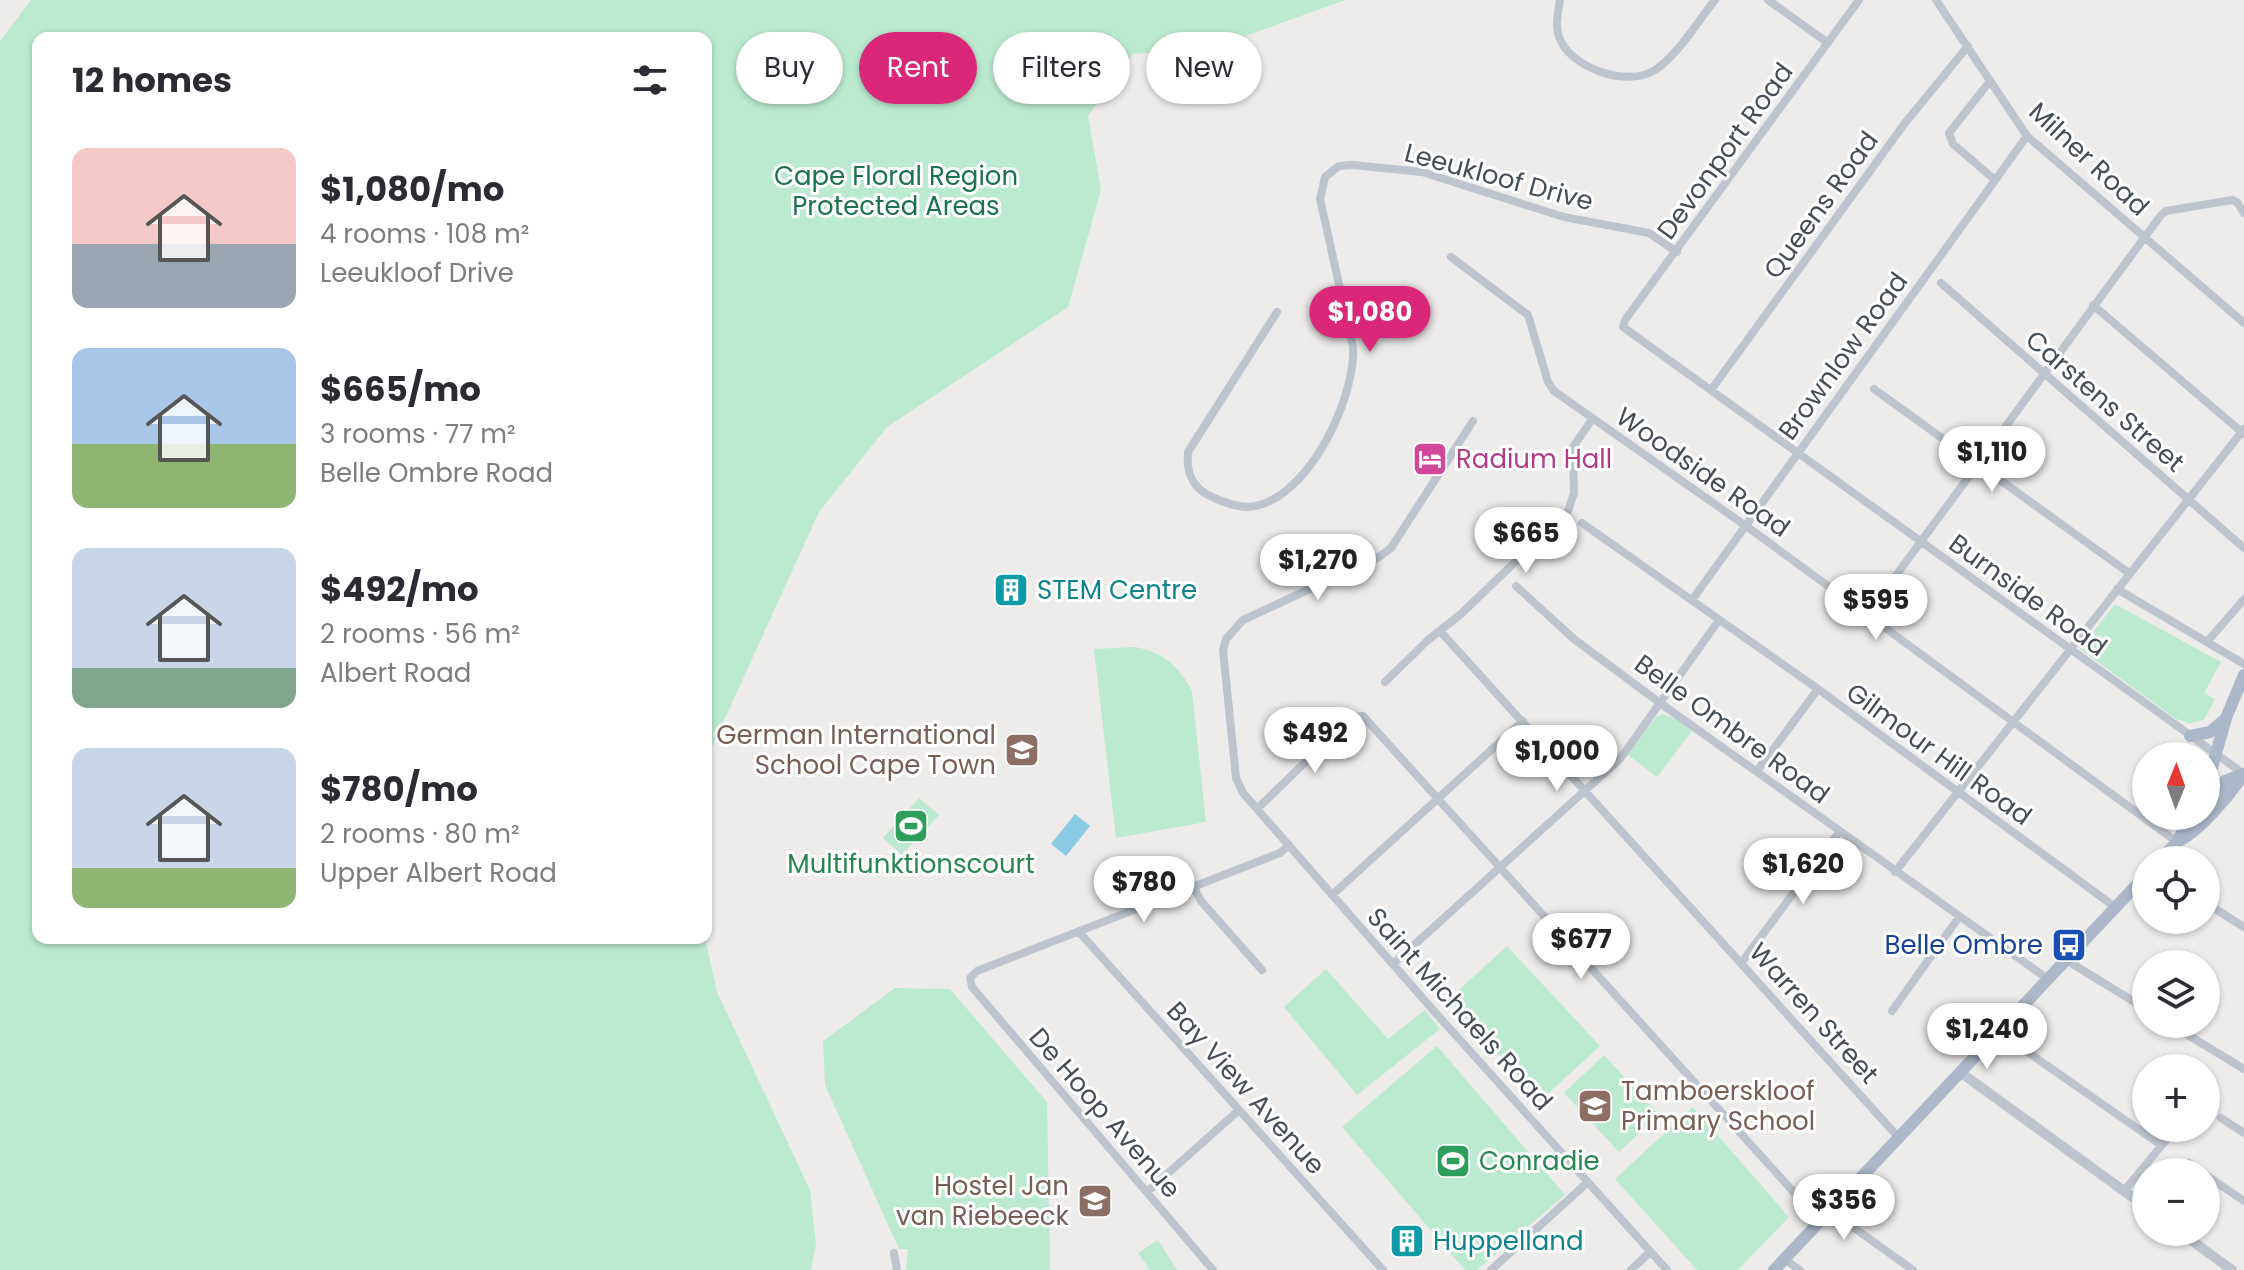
<!DOCTYPE html>
<html lang="en">
<head>
<meta charset="utf-8">
<style>
  :root { --surface:#fff; --page:#f2f2f3; --text:#2b2b33; --muted:#7c7c81; --accent:#db2777 }
  body { margin:0; font-family:Poppins,sans-serif; background:var(--page); color:var(--text); height:100vh; display:flex; flex-direction:column; font-size:30px; white-space:nowrap }
  * { box-sizing:border-box; margin:0 }
  p { font-size:26px; color:var(--muted) }
  .icon { flex:none; width:44px; height:44px; fill:none; stroke:currentColor; stroke-width:2; stroke-linecap:round; stroke-linejoin:round }
  .map { position:relative; flex:1; overflow:hidden }
  .sheet { position:absolute; left:32px; top:32px; width:680px; height:912px; display:flex; flex-direction:column; background:var(--surface); border-radius:16px; box-shadow:0 2px 6px #0004 }
  .sheet>* { flex:none }
  .top-card { position:absolute; left:736px; top:32px; width:760px; height:72px; display:flex; gap:16px }
  .needle { width:52px; rotate:1deg }
  .tools { position:absolute; left:2132px; top:742px; display:grid; gap:16px }
  .tools a { display:grid; place-items:center; width:88px; height:88px; border-radius:50%; background:var(--surface); box-shadow:0 2px 6px #0004; font-size:40px }
  .price { position:absolute; translate:-50% -68px; padding:0 18px; border-radius:28px; background:#fff; color:#222; font-size:26px; line-height:52px; filter:drop-shadow(0 2px 4px #0008) }
  .price::after { content:''; position:absolute; left:50%; top:48px; width:24px; height:18px; margin-left:-12px; background:inherit; clip-path:polygon(0 0,100% 0,50% 100%) }
  .price.current { background:var(--accent); color:#fff }
  ul { padding:0; list-style:none }
  li { display:flex; align-items:center; gap:24px; height:200px; padding:0 40px }
  li span { display:grid; place-items:center; flex:none; width:224px; height:160px; border-radius:16px; color:#555 }
  li>.icon { margin-inline-start:auto }
  span .icon { width:96px; height:96px; fill:#fffc; stroke-width:1 }
  li b { font-size:34px }
  h2 { display:flex; justify-content:space-between; align-items:center; height:96px; padding:0 40px; font-size:34px }
  .pill { padding:0 28px; border-radius:36px; background:var(--surface); box-shadow:0 2px 6px #0004; font-size:28px; line-height:72px }
  .pill.current { background:var(--accent); color:#fff }
  .map>svg:first-child { display:block }
  .green { fill:#bbead1 }
  .water { fill:#8acae5 }
  .lines { fill:none; stroke-linecap:round; stroke-linejoin:round }
  .minor { stroke:#bdc4cd; stroke-width:8 }
  .tertiary { stroke:#bdc4cd; stroke-width:10 }
  .primary { stroke:#acb8c9; stroke-width:12 }
  .labels { text-anchor:middle; dominant-baseline:central; stroke-width:6; stroke-linejoin:round; paint-order:stroke }
  .street-label { font-size:26px; fill:#454d57; stroke:#fff }
  .park-label { font-size:26px; fill:#1c724e; stroke:#fff }
  .hotel-label { font-size:26px; fill:#b23c85; stroke:#fff; text-anchor:start }
  .culture-label { font-size:26px; fill:#0d838f; stroke:#fff; text-anchor:start }
  .education-label { font-size:26px; fill:#785e54; stroke:#fff; text-anchor:end }
  .leisure-label { font-size:26px; fill:#27864d; stroke:#fff }
  .transit-label { font-size:26px; fill:#164399; stroke:#fff; text-anchor:end }
</style>
</head>
<body>
<div class="map">
<svg width="2244" height="1270" viewBox="0 0 2244 1270">
  <rect width="100%" height="100%" fill="#eeebeb"/>
  <path class="green" d="M31,0H1345L1210,49L1133,54L1088,116L1101,190L1068,307L887,427L819,512L706,760V38H38V938H705L717,992L810,1190L816,1244L811,1270H0V41Z
    M2115,604L2221,662L2204,693L2215,699L2204,720L2189,723L2176,719L2080,649Z
    M1135,647C1162,652 1181,667 1192,692L1206,822L1116,838L1094,649Z
    M1663,714L1676,719L1692,731L1657,777L1627,754L1657,716Z
    M919,798L939,815L902,855L883,838Z
    M1507,946L1600,1046L1541,1100L1448,1000Z
    M1326,969L1388,1039L1425,1010L1440,1029L1357,1095L1284,1007Z
    M895,988L950,989L1047,1102L1050,1270H906L908,1249H899L825,1085L823,1041Z
    M1437,1046L1565,1195L1477,1270H1465L1342,1127Z
    M1604,1055L1659,1114L1619,1152L1564,1093Z
    M1693,1107L1789,1217L1738,1270H1697L1615,1179Z
    M1158,1240L1177,1270H1150L1138,1253Z"/>
  <path class="water" d="M1075,814L1090,826L1066,856L1051,844Z"/>
  <g class="lines">
    <path class="minor" d="M1560,0C1558,12 1555,26 1559,37C1570,68 1627,88 1655,70C1677,56 1698,21 1715,0
      M1768,0L1828,43
      M1859,0L1625,320L1623,327L2244,774
      M1936,0L2027,136L2244,323
      M1990,81L1949,133L1953,144L1995,180
      M1451,257L1528,315L1548,382L1554,391L1753,531L2177,842
      M1941,283L2244,548
      M2093,305L2244,434
      M1277,312L1188,452C1186,473 1192,488 1212,497C1223,502 1235,507 1248,507C1306,504 1356,399 1353,347L1320,199L1325,177L1339,166L1353,165L1422,172L1564,217L1649,233L1677,252
      M1874,389L2129,573
      M1711,390L1905,123L1968,46
      M1473,421L1391,548L1379,557L1243,620L1226,639L1223,650L1236,778L1243,793L1433,1010L1667,1270
      M1582,523L1818,689L2115,907
      M1516,586L1574,639L1660,703L2048,979
      M2117,589L2244,664
      M1692,600L2027,136
      M1867,615L2161,215L2166,211L2232,200L2237,202L2244,213
      M1440,631L1899,1138
      M2207,642L2244,599
      M1385,682L1428,640L1461,614L1568,511L1574,493L1573,447L1593,418
      M1757,771L1818,689
      M1257,809L1352,717L1363,716L1819,1220
      M1895,872L2244,429
      M1194,888L1201,901L1262,970
      M1332,895L1523,721
      M2206,903L2244,927
      M1079,932L1383,1270
      M2066,960L2146,1009
      M1742,962L1840,831
      M1393,964L1620,759L1719,620
      M1892,1011L1959,917
      M2170,1024L2244,1069
      M1999,1032L2161,1145
      M2221,1118L2244,1133
      M2189,1163L2202,1172
      M2206,1175L2244,1201
      M2124,1191L2176,1128
      M1147,1192L1239,1110
      M1829,1210L1913,1270
      M894,1253L897,1270
      M1784,1259L1800,1270
      M1213,1270L972,987L970,978L977,971L1280,853L1289,845
      M1491,1270L1588,1182
      M1631,1270L1650,1252"/>
    <path class="tertiary" d="M1960,1072L2146,1207
      M2180,1232L2232,1270"/>
    <path class="primary" d="M2190,736L2210,732L2224,720
      M2206,789L2226,718L2244,675
      M2206,802L2225,781L2244,774
      M2177,842C2200,831 2230,795 2244,774
      M2160,860L2177,842L2191,816
      M1774,1270L2146,875"/>
  </g>
  <defs>
    <g id="hotel-square" transform="scale(1.8)"><rect x="-9" y="-9" width="18" height="18" rx="4" fill="#d1479c" stroke="#fff"/><path d="M-6-4.5h1.5V1H6V5H4.5V3h-9V5H-6ZM-4 0a1.8 1.8 0 1 1 3.6 0ZM.5 0V-2.5h3Q6-2.5 6 0Z" fill="#fff"/></g>
    <g id="building-square" transform="scale(1.8)"><rect x="-9" y="-9" width="18" height="18" rx="4" fill="#0f9aa8" stroke="#fff"/><path d="M-4-6H4V6H1V3H-1V6H-4ZM-2.5-4.3h1.7v1.8h-1.7ZM.8-4.3h1.7v1.8H.8ZM-2.5-1h1.7V.8h-1.7ZM.8-1h1.7V.8H.8Z" fill="#fff"/></g>
    <g id="school-square" transform="scale(1.8)"><rect x="-9" y="-9" width="18" height="18" rx="4" fill="#8d6e63" stroke="#fff"/><path d="M0-5L7-2L0 1L-7-2ZM-4 1L0 2.5L4 1V4Q0 6-4 4Z" fill="#fff"/></g>
    <g id="stadium-square" transform="scale(1.8)"><rect x="-9" y="-9" width="18" height="18" rx="4" fill="#2e9e5b" stroke="#fff"/><path d="M0-5a6.5 5 0 1 0 0 10a6.5 5 0 1 0 0-10ZM-3.5-1.8h7v3.6h-7Z" fill="#fff"/></g>
    <g id="bus-square" transform="scale(1.8)"><rect x="-9" y="-9" width="18" height="18" rx="4" fill="#1a4fb4" stroke="#fff"/><path d="M-5-6H5V4H4V6H2V4H-2V6H-4V4H-5ZM-3.5-4V0h7V-4ZM-3.5 1.2v1.5H-2V1.2ZM2 1.2v1.5H3.5V1.2Z" fill="#fff"/></g>
  </defs>
  <g fill-rule="evenodd">
    <use href="#hotel-square" x="1430" y="459"/>
    <use href="#building-square" x="1011" y="590"/>
    <use href="#school-square" x="1022" y="750"/>
    <use href="#stadium-square" x="911" y="826"/>
    <use href="#bus-square" x="2069" y="945"/>
    <use href="#school-square" x="1595" y="1106"/>
    <use href="#stadium-square" x="1453" y="1161"/>
    <use href="#school-square" x="1095" y="1201"/>
    <use href="#building-square" x="1407" y="1241"/>
  </g>
  <g class="labels">
    <g class="street-label">
      <text transform="translate(1725 151) rotate(-54)">Devonport Road</text>
      <text transform="translate(2089 159) rotate(43)">Milner Road</text>
      <text transform="translate(1499 177) rotate(15)">Leeukloof Drive</text>
      <text transform="translate(1821 205) rotate(-54)">Queens Road</text>
      <text transform="translate(1843 356) rotate(-54)">Brownlow Road</text>
      <text transform="translate(2105 401) rotate(41)">Carstens Street</text>
      <text transform="translate(1703 472) rotate(35)">Woodside Road</text>
      <text transform="translate(2028 595) rotate(36)">Burnside Road</text>
      <text transform="translate(1732 729) rotate(36)">Belle Ombre Road</text>
      <text transform="translate(1939 754) rotate(36)">Gilmour Hill Road</text>
      <text transform="translate(1460 1009) rotate(48)">Saint Michaels Road</text>
      <text transform="translate(1814 1013) rotate(48)">Warren Street</text>
      <text transform="translate(1246 1088) rotate(48)">Bay View Avenue</text>
      <text transform="translate(1105 1113) rotate(49)">De Hoop Avenue</text>
    </g>
    <g class="park-label">
      <text x="896" y="176">Cape Floral Region<tspan x="896" dy="30">Protected Areas</tspan></text>
    </g>
    <g class="hotel-label">
      <text x="1456" y="459">Radium Hall</text>
    </g>
    <g class="culture-label">
      <text x="1037" y="590">STEM Centre</text>
      <text x="1433" y="1241">Huppelland</text>
    </g>
    <g class="education-label">
      <text x="996" y="735">German International<tspan x="996" dy="30">School Cape Town</tspan></text>
      <text x="1621" y="1091" text-anchor="start">Tamboerskloof<tspan x="1621" dy="30">Primary School</tspan></text>
      <text x="1069" y="1186">Hostel Jan<tspan x="1069" dy="30">van Riebeeck</tspan></text>
    </g>
    <g class="leisure-label">
      <text x="911" y="864">Multifunktionscourt</text>
      <text x="1479" y="1161" text-anchor="start">Conradie</text>
    </g>
    <g class="transit-label">
      <text x="2043" y="945">Belle Ombre</text>
    </g>
  </g>
</svg>
<div class="tools">
<a><svg class="needle" viewBox="-14 -14 28 28"><path d="M0-13l5 13h-10z" fill="#e53935"/><path d="M0 13l5-13h-10z" fill="#7c7c81"/></svg></a>
<a><svg class="icon" aria-label="locate" viewBox="0 0 24 24"><circle cx="12" cy="12" r="6"/><path d="M12 2v4M12 18v4M2 12h4M18 12h4"/></svg></a>
<a><svg class="icon" aria-label="layers" viewBox="0 0 24 24"><path d="M12 4l9 5-9 5-9-5zM3 14l9 5 9-5"/></svg></a>
<a>+</a>
<a>−</a>
</div>
<b class="price current" style="left:1370px;top:354px">$1,080</b>
<b class="price" style="left:1992px;top:494px">$1,110</b>
<b class="price" style="left:1526px;top:575px">$665</b>
<b class="price" style="left:1318px;top:602px">$1,270</b>
<b class="price" style="left:1876px;top:642px">$595</b>
<b class="price" style="left:1315px;top:775px">$492</b>
<b class="price" style="left:1557px;top:793px">$1,000</b>
<b class="price" style="left:1803px;top:906px">$1,620</b>
<b class="price" style="left:1144px;top:924px">$780</b>
<b class="price" style="left:1581px;top:981px">$677</b>
<b class="price" style="left:1987px;top:1071px">$1,240</b>
<b class="price" style="left:1844px;top:1242px">$356</b>
<div class="top-card">
<a class="pill">Buy</a>
<a class="pill current">Rent</a>
<a class="pill">Filters</a>
<a class="pill">New</a>
</div>
<section class="sheet">
<h2>12 homes<svg class="icon" aria-label="filters" viewBox="0 0 24 24"><path d="M4 7h16M4 17h16"/><circle cx="9" cy="7" r="2"/><circle cx="15" cy="17" r="2"/></svg></h2>
<ul>
<li><span style="background:linear-gradient(#f6c9c9 60%,#9aa5b1 0)"><svg class="icon" aria-label="home" viewBox="0 0 24 24"><path d="M3 11l9-7 9 7M6 9v11h12V9"/></svg></span><div><b>$1,080/mo</b><p>4 rooms · 108 m²</p><p>Leeukloof Drive</p></div></li>
<li><span style="background:linear-gradient(#a9c7e8 60%,#8fb573 0)"><svg class="icon" aria-label="home" viewBox="0 0 24 24"><path d="M3 11l9-7 9 7M6 9v11h12V9"/></svg></span><div><b>$665/mo</b><p>3 rooms · 77 m²</p><p>Belle Ombre Road</p></div></li>
<li><span style="background:linear-gradient(#c9d6e8 75%,#7fa58c 0)"><svg class="icon" aria-label="home" viewBox="0 0 24 24"><path d="M3 11l9-7 9 7M6 9v11h12V9"/></svg></span><div><b>$492/mo</b><p>2 rooms · 56 m²</p><p>Albert Road</p></div></li>
<li><span style="background:linear-gradient(#c9d6e8 75%,#8fb573 0)"><svg class="icon" aria-label="home" viewBox="0 0 24 24"><path d="M3 11l9-7 9 7M6 9v11h12V9"/></svg></span><div><b>$780/mo</b><p>2 rooms · 80 m²</p><p>Upper Albert Road</p></div></li>
</ul>
</section>
</div>
</body>
</html>
